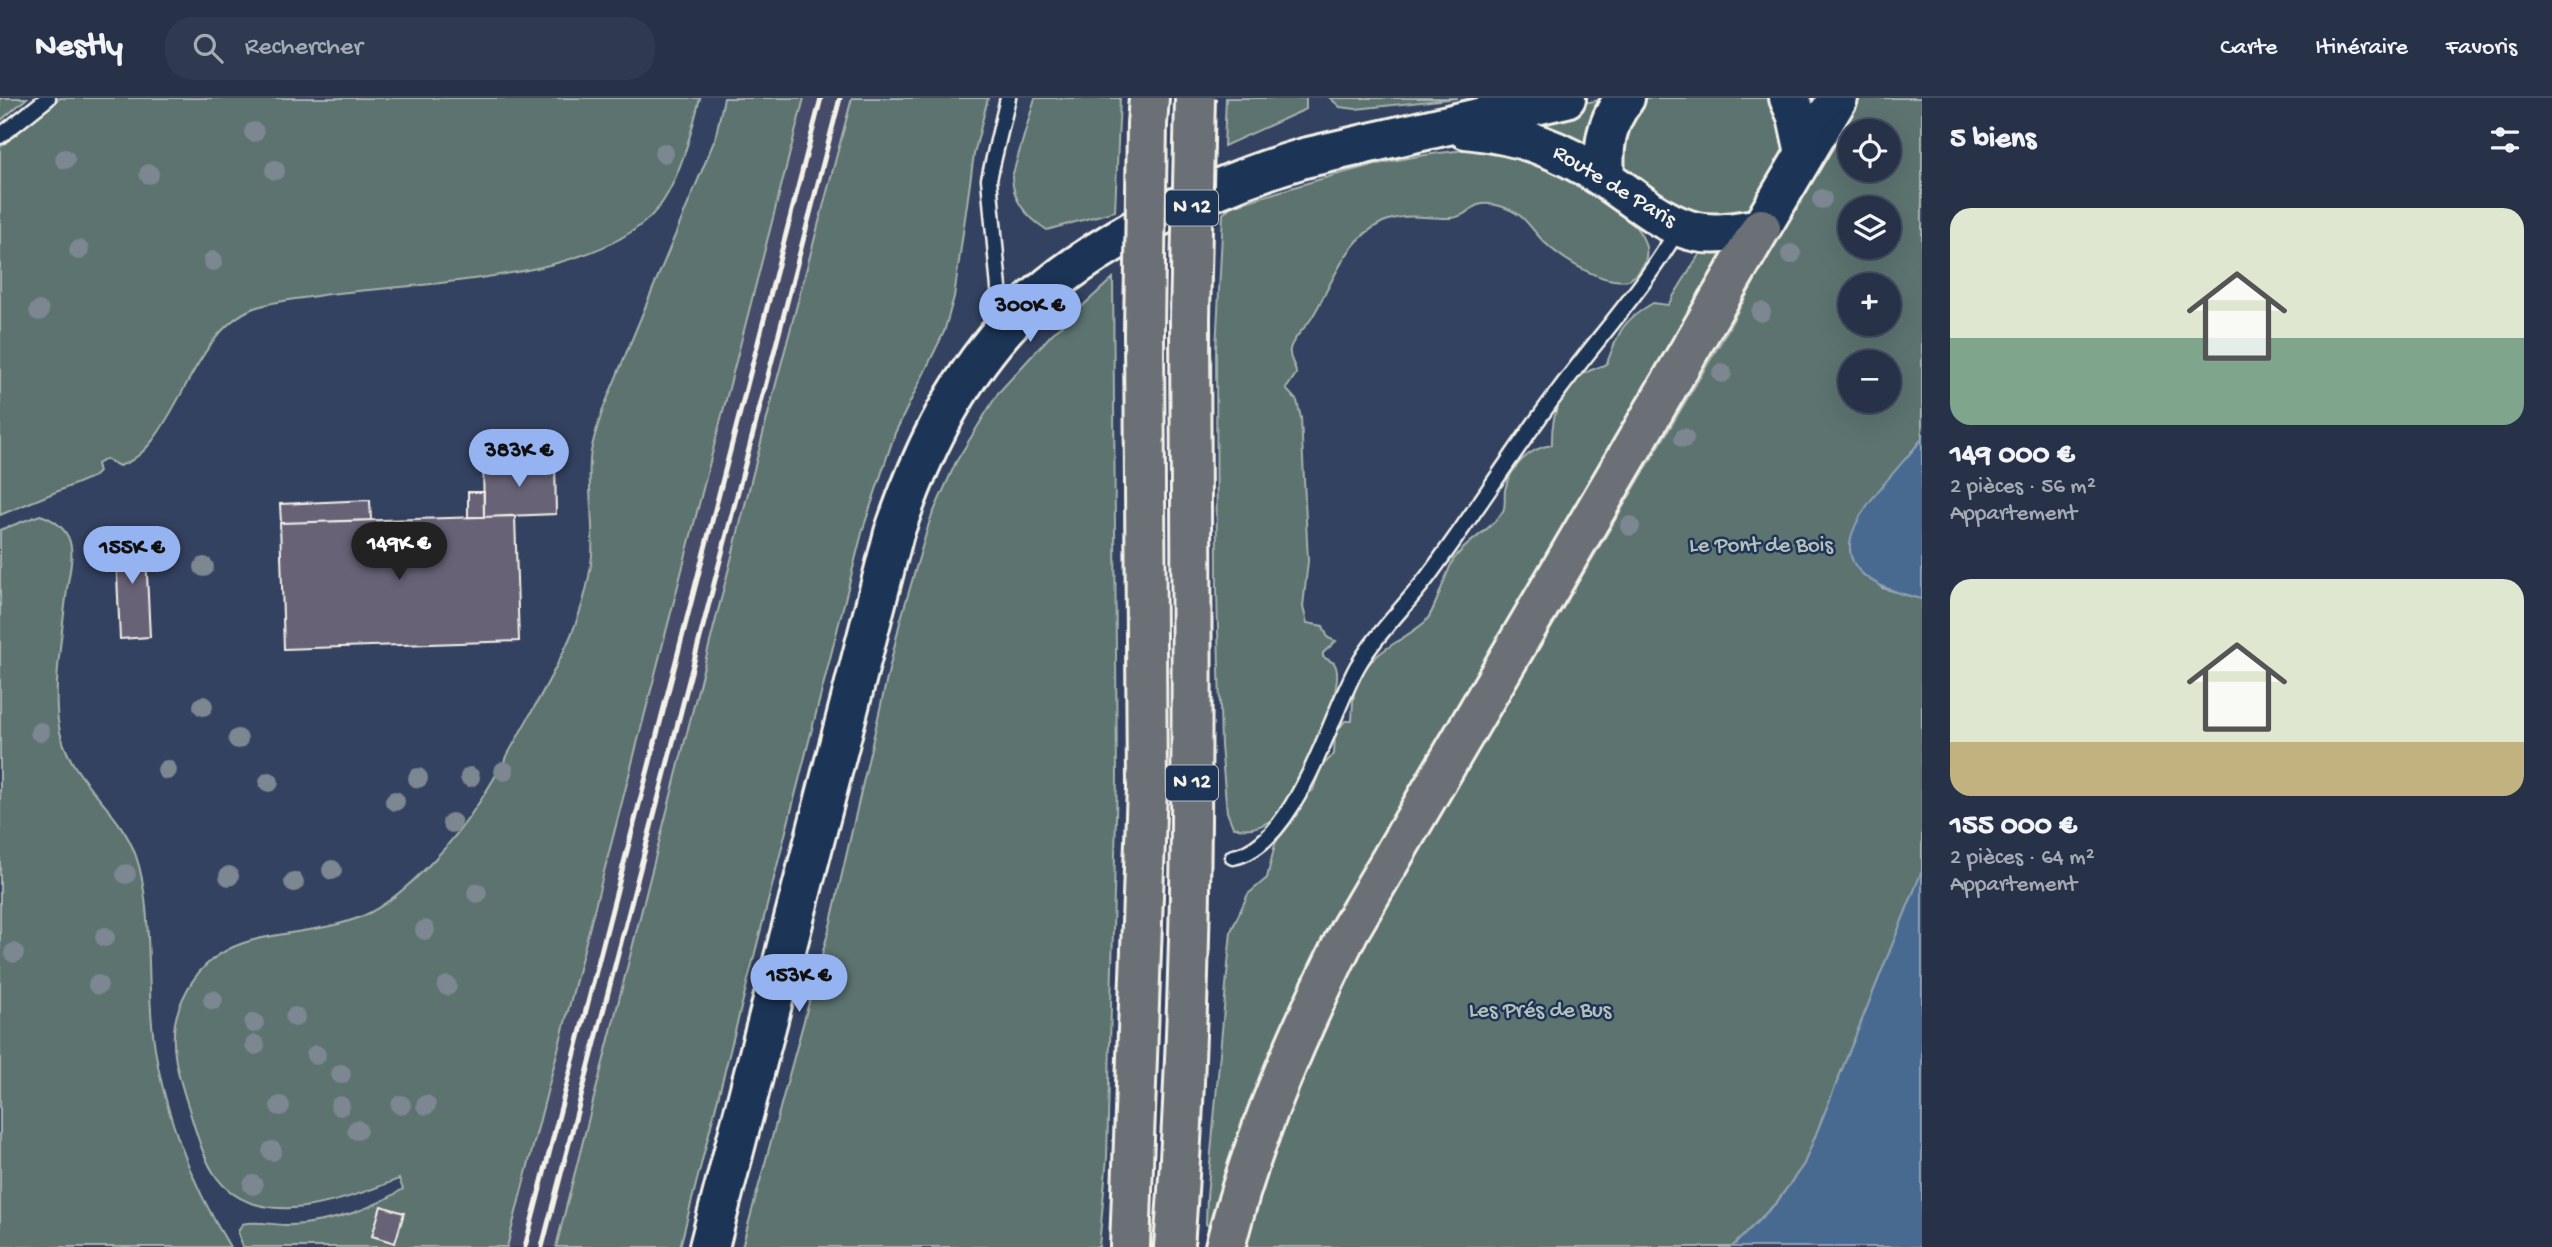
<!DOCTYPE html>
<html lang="fr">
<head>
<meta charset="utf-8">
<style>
  :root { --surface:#273249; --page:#2f3a50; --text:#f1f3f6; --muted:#a4aab4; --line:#434d61; --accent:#95b2f1 }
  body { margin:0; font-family:"Gochi Hand",sans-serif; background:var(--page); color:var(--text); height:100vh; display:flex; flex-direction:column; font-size:26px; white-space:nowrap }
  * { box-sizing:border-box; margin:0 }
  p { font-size:23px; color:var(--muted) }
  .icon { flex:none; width:38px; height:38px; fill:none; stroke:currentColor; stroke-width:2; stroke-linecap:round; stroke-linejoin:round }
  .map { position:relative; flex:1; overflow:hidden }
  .details { display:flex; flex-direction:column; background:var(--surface); width:630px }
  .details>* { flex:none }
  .fabs { position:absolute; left:1838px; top:21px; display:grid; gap:14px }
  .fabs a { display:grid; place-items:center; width:63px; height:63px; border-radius:50%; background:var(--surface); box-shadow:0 7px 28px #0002,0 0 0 2px var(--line); font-size:35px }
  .price { position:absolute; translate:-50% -60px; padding:0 16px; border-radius:24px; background:var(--accent); color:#111; font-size:23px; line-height:46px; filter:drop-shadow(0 2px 4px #0008) }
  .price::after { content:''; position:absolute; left:50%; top:42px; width:21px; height:16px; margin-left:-10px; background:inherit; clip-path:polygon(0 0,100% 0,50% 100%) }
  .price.active { background:#222; color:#fff }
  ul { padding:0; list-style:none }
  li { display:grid; align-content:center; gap:14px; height:371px; padding:0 28px }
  li span { display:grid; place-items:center; height:217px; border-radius:21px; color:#555 }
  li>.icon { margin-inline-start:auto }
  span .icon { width:126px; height:126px; fill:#fffc; stroke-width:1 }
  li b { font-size:30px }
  h2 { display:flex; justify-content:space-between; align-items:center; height:84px; padding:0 28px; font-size:30px }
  header { display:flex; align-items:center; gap:42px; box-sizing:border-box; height:98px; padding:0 35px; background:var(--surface); border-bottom:2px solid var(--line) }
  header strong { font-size:33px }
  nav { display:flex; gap:38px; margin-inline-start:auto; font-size:24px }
  .search { width:490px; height:63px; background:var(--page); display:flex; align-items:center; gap:18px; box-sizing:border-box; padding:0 24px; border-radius:28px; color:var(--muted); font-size:26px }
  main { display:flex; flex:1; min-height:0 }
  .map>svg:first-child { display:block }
  .built { fill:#444c68 }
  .green { fill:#5b736f; stroke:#a8b2ac; stroke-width:2; fill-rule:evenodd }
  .water { fill:#496b90; stroke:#8da1b3; stroke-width:2 }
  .building { fill:#686277; stroke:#f4f1e8; stroke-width:2 }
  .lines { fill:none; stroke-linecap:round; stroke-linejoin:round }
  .lane-casing { stroke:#f4f1e8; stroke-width:19 }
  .secondary-casing { stroke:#f4f1e8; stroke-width:44 }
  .highway-casing { stroke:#f4f1e8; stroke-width:44 }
  .lane { stroke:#1d3557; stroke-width:14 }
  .secondary { stroke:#1d3557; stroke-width:38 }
  .highway { stroke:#6a7074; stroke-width:38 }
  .rail { stroke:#f4f1e8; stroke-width:5 }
  .highway-bridge-casing { stroke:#f4f1e8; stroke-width:44; stroke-linecap:butt }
  .highway-bridge { stroke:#6a7074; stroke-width:38 }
  .tree { fill:#7c8791 }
  .labels { text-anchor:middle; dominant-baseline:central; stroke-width:5; stroke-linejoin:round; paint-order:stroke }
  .shield { fill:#1d3557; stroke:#b4b9bc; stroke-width:2 }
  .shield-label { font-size:21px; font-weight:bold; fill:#f4f1e8 }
  .street-label { font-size:23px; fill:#f4f1e8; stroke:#1d3557 }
  .park-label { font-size:23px; fill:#b7bfb8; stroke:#1d3557 }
</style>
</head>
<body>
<header>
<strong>Nestly</strong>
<div class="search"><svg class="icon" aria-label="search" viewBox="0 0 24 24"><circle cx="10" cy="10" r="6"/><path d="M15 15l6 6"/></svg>Rechercher</div>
<nav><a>Carte</a><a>Itinéraire</a><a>Favoris</a></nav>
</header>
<main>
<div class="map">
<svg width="1922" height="1149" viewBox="0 0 1922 1149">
  <rect width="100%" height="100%" fill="#344261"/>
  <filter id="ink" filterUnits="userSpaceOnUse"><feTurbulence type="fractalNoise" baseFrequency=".0143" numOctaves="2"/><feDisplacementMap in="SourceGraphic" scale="14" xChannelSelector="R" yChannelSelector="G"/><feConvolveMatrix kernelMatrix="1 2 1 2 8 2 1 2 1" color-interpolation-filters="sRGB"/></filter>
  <g filter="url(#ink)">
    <path class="built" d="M804,0H852L773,297L556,1149H507Z"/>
    <path class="green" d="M0,0H27L0,23Z
      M60,0H700C692,32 679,83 659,109C601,184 412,185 322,197C300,201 276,202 254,210C188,236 175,352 119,368L106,361L97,366L99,374L95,378L0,417V49Z
      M724,0H804L507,1149H243L238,1134L242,1126C258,1122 276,1128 292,1127C329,1125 373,1111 403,1091L399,1081C345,1102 253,1138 213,1074C201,1054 195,1030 188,1008C178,977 167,942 179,910C212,820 293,847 363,818C388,807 414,783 433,763C471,724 496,678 522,631C553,575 586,523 592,457C594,426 588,394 590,362C591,345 598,328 603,311L715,41Z
      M852,0H988L974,56L954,199L944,234L895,335L863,431L680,1149H556L773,297Z
      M1035,0H1120L1115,113L1047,132C1027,119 1013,104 1012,79Z
      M1226,0H1306V11L1224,48Z
      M1330,0H1458L1356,11L1340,9Z
      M1610,0L1589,57L1506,20Z
      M1645,0H1771L1789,56L1751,116L1686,118L1618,68L1633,11Z
      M1856,0H1922V341L1861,417L1882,490L1922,501V773L1804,1066L1777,1104L1732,1149H1245L1272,1056L1314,948L1364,846L1722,242ZM1850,33H1888V72H1850ZM1850,110H1888V149H1850ZM1850,187H1888V226H1850ZM1850,264H1888V303H1850Z
      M1480,51C1502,53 1529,58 1549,68C1581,84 1688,141 1629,182C1602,187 1563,162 1544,144C1527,127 1526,116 1500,108C1469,99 1472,119 1451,120C1426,121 1407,114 1383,124C1344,142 1332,188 1311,221C1305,230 1292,241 1290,251C1288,262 1296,266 1296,276L1286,291L1297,303L1301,320L1308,463L1303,509L1307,525L1323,528L1328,540L1336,543L1323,555V559L1334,565C1351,589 1294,684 1282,711C1270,727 1252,734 1233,729L1227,714L1221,648L1217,493L1216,252L1223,116L1230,109C1312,83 1393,56 1480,51Z
      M1731,150L1211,1130L1206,1126L1207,1099L1231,833L1248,796L1267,780L1275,746L1300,701L1313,692L1321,669L1334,656L1335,635L1345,623H1352C1353,610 1352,592 1358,581C1375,551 1400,545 1425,524C1436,513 1444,477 1454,461C1467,442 1491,433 1503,413C1506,408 1504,398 1505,392C1510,369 1529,350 1552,347C1551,318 1559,290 1587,274C1593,270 1601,270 1607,265C1619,233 1622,223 1653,205L1668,207L1702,152Z
      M1113,180L1117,681L1107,1059L1099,1149H742L831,824L900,524L930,422L956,364L998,295L1052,236Z
      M40,417C53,421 66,430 70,444C74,459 69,476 67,491C63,529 53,586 58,623C66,683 118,706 136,758C152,804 147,876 152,926C159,1003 190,1084 230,1149H0V432Z"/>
    <path class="water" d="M1922,341V501C1789,471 1871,404 1922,341Z
      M1922,773V1149H1732L1777,1104L1804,1066Z"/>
    <path class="building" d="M555,363L556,416L484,419L483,364Z
      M468,394H484V419H468Z
      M370,402L371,422L281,425L280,406Z
      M515,418L519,543L284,551L280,425Z
      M145,435L150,539L120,541L115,436Z
      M381,1108L404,1115L395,1145L372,1138Z"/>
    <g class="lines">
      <g class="lane-casing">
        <path id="lane" d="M0,38L48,0
          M1002,223L989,81L1008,0
          M1233,759C1295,748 1330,618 1357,569C1376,536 1406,508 1429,477C1474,416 1514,352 1560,291C1600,237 1646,188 1679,129"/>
      </g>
      <g class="secondary-casing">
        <path id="secondary" d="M1789,0L1797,18L1805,55
          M1466,31C1521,37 1559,50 1605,81C1634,99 1662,127 1697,134C1718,138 1740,133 1761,130L1838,0
          M1605,80C1603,48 1605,26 1625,0
          M709,1149L894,435C920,359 952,290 1005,230C1074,152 1205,89 1304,60L1566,0"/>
      </g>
      <g class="highway-casing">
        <path id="highway" d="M1147,26L1149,0
          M1130,1149L1147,690L1144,235
          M1174,1149C1198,840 1191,529 1190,220
          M1225,1149C1253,1038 1298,935 1349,833L1761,130"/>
      </g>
      <use href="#lane" class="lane"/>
      <use href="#secondary" class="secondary"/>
      <use href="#highway" class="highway"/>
      <path class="rail" d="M525,1149L821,0
        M542,1149L840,0"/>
      <g class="highway-bridge-casing">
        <path id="highway-bridge" d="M1190,220L1195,0
          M1144,235L1147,26"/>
      </g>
      <use href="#highway-bridge" class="highway-bridge"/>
    </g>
    <g class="tree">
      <circle cx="254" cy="34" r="10"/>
      <circle cx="664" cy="55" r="10"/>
      <circle cx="65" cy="61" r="10"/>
      <circle cx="275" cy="72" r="10"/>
      <circle cx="149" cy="76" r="10"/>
      <circle cx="1822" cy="101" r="10"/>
      <circle cx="79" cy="152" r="10"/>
      <circle cx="1791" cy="156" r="10"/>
      <circle cx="213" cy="163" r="10"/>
      <circle cx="39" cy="213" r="10"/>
      <circle cx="1761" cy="214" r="10"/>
      <circle cx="1722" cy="275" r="10"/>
      <circle cx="1684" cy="340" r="10"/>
      <circle cx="1630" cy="428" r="10"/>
      <circle cx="204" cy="469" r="10"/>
      <circle cx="203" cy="608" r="10"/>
      <circle cx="40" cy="634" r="10"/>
      <circle cx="238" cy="641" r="10"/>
      <circle cx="167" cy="672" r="10"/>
      <circle cx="504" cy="673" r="10"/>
      <circle cx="470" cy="679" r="10"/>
      <circle cx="418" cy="680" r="10"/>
      <circle cx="269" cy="684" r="10"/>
      <circle cx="395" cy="703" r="10"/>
      <circle cx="452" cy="725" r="10"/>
      <circle cx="332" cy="772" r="10"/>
      <circle cx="126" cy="776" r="10"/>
      <circle cx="229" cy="778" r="10"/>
      <circle cx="294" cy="784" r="10"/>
      <circle cx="477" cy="795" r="10"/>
      <circle cx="425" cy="832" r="10"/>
      <circle cx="105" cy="839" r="10"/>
      <circle cx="14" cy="855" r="10"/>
      <circle cx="98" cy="887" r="10"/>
      <circle cx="447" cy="888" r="10"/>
      <circle cx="213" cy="902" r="10"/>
      <circle cx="295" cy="919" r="10"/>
      <circle cx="254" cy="925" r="10"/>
      <circle cx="255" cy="947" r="10"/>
      <circle cx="316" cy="957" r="10"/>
      <circle cx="341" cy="976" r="10"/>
      <circle cx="401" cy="1007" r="10"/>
      <circle cx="426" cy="1007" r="10"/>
      <circle cx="280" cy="1008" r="10"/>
      <circle cx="340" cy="1008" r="10"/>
      <circle cx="357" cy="1032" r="10"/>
      <circle cx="272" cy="1053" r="10"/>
      <circle cx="253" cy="1087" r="10"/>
    </g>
  </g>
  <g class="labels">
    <g class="shield">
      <rect x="1166" y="92.5" width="52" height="35" rx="5"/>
      <rect x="1166" y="667.5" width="52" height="35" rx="5"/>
    </g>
    <g class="shield-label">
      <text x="1192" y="110">N 12</text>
      <text x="1192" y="685">N 12</text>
    </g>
    <g class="street-label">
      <text transform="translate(1614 89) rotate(31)">Route de Paris</text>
    </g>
    <g class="park-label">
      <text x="1761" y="448">Le Pont de Bois</text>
      <text x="1540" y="913">Les Prés de Bus</text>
    </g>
  </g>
</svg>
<div class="fabs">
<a><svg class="icon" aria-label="locate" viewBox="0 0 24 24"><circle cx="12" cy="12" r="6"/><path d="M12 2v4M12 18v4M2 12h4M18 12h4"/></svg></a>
<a><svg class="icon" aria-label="layers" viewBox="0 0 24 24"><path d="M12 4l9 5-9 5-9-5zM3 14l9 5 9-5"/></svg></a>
<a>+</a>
<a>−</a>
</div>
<b class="price" style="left:1030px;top:246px">300K €</b>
<b class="price" style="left:519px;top:391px">383K €</b>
<b class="price active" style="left:399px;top:484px">149K €</b>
<b class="price" style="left:132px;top:488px">155K €</b>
<b class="price" style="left:799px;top:916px">153K €</b>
</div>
<section class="details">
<h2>5 biens<svg class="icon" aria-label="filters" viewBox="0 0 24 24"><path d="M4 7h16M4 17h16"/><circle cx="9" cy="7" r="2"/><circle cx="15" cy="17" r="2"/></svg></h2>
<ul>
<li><span style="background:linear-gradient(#dfe7d0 60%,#7fa58c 0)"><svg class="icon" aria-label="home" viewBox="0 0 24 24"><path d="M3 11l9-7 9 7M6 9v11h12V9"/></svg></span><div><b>149 000 €</b><p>2 pièces · 56 m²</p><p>Appartement</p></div></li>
<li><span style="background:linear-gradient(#dfe7d0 75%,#c2b280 0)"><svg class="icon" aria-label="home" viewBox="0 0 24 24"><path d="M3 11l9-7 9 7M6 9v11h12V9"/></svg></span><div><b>155 000 €</b><p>2 pièces · 64 m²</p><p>Appartement</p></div></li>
</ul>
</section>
</main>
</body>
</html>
